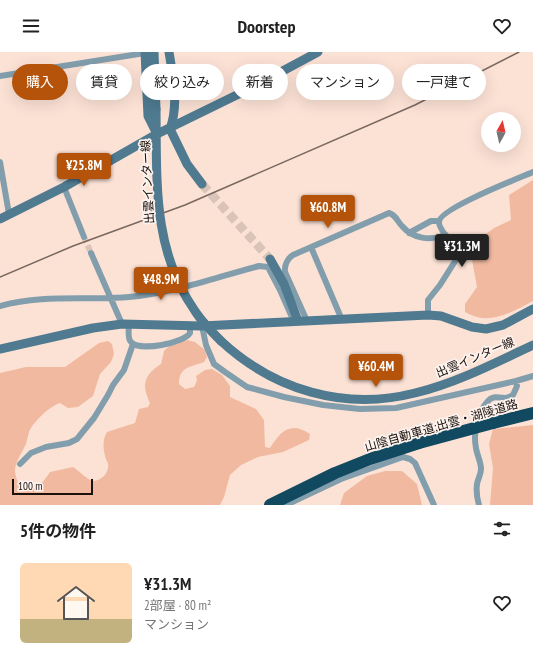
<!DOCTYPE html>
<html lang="ja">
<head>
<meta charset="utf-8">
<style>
  :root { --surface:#fff; --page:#f2f2f2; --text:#222; --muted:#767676; --accent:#b45309 }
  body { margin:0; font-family:"PT Sans Narrow","Noto Sans JP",sans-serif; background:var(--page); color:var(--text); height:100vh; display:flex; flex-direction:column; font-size:15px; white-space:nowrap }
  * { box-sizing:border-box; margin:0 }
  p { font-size:13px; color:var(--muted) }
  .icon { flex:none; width:22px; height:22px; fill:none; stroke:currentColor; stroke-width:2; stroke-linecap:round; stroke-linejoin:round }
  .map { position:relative; height:453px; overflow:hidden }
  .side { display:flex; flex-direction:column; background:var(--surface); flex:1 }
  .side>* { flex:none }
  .top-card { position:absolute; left:12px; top:12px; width:509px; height:36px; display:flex; gap:8px }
  .needle { width:26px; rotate:8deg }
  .controls { position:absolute; left:481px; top:60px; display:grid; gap:8px }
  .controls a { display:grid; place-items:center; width:40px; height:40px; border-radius:50%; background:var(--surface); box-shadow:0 4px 16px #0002; font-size:20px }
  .scale { position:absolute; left:12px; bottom:10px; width:81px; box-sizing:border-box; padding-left:4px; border:2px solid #1b120e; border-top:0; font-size:11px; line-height:14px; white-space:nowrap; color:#1b120e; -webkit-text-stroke:3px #fdf3ee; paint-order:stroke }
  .price { position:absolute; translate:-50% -34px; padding:0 9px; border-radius:4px; background:var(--accent); color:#fff; font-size:13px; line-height:26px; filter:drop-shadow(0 1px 2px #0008) }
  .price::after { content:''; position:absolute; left:50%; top:24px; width:12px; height:9px; margin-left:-6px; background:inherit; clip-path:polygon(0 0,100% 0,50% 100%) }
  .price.current { background:#222; color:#fff }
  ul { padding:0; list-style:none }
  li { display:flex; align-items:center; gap:12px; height:100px; padding:0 20px }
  li span { display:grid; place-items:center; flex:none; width:112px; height:80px; border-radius:6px; color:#555 }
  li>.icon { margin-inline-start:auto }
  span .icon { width:48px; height:48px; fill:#fffc; stroke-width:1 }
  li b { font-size:17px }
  h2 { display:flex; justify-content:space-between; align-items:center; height:48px; padding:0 20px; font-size:17px }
  .pill { padding:0 14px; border-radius:18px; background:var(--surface); box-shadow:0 4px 16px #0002; font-size:14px; line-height:36px }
  .pill.current { background:var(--accent); color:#fff }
  header { display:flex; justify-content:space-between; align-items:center; height:52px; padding:0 20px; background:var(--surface); font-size:18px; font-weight:700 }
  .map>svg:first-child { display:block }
  .green { fill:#f1baa0 }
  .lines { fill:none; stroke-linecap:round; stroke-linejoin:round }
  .street-tunnel { stroke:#dac3b7; stroke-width:6; stroke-dasharray:6 3; stroke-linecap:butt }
  .secondary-tunnel { stroke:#dac3b7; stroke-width:9; stroke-dasharray:9 4.5; stroke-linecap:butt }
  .street { stroke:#829ead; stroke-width:6 }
  .secondary { stroke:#4f7a90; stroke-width:9 }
  .highway { stroke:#114961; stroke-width:12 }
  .rail { stroke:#786860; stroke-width:1.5 }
  .secondary-bridge { stroke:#4f7a90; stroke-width:9 }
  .highway-bridge { stroke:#114961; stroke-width:12 }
  .labels { text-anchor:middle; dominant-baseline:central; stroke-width:3.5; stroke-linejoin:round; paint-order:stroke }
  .street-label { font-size:12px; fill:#1b120e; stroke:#fdf3ee }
</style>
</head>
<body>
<header><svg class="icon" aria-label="menu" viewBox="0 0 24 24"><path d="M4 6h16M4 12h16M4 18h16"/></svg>Doorstep<svg class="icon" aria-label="heart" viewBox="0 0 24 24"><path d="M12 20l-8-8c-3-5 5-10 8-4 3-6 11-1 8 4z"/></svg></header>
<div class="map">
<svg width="533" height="453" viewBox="0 0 533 453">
  <rect width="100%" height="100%" fill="#fce2d5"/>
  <path class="green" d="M533,128V249C516,258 496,270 477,265C473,264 469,262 465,260V252L477,235L472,208L480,186L494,176L511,168L509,143Z
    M187,288L195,290L205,298L207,305L204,310C190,315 179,315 179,332L185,337L194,335L197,328L196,324L205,318L212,317L222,323L230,334V345L256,357L264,368L265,395L270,396C281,379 290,369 310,382L309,388L283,400L258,405L241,413L230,423L224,445L220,453H0V321L26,315H65L99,291L108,289L112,292L114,302L111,310L100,322L93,344L78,355L68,356L60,351C50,354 33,370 29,380C28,384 27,388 26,392C22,401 16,408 15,418C15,424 18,430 20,435C35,441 42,432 50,420L73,415C78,418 89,429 93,429C100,429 108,422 108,415C109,412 107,410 106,407C103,398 102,388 107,380L135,371L139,357L148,355L150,351C141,333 144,323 161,312L164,299L169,294Z
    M533,373V453H490L493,416L489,392L493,377Z
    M385,419H402L417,432L422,453H340L344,441L367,424Z"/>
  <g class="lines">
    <path class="street-tunnel" d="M84,185L91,201"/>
    <path class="secondary-tunnel" d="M202,132L270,207"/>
    <path class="street" d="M0,24L145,1
      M0,110L9,162
      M64,135L84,185
      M409,181L431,169H438
      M311,195L342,268
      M91,201L122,272
      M0,254C47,241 92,250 139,244C179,239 220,224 259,214L268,215L280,238L291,263
      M428,263V248L440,233L459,203L457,198C453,193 438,176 439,170C439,157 519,126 533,120
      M307,269L285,220C284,213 288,206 293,203L389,161C396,163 397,169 402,174C413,187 430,189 446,183
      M129,272C129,277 127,286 131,290C140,300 184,291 190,281C190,279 190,276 190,274
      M202,274L206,293L214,312L225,320L247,335L284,345L323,353L360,357L396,356L516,329L533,324
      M20,412L31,401L46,395L69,391L77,387L94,366L108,343L113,333L124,318L133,292
      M286,453L341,427L403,405L410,407L415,411L434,453
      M479,453C477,446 476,439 477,432C478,426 481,423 481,417C481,410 477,403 476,396C473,381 477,361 488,349C493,343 498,346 505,346C508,346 511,344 513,343L517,334L516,329"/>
    <path class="secondary" d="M145,0L148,64L157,82
      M154,0L156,57
      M169,0C173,25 179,53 170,77L187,112L202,132
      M0,167L64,135L157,82L249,37L318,0
      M270,207L284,232L298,269
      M221,289C274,338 344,359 415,341C456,331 495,311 533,293
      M0,297L93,276L122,272L202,274L428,263L441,264L472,275L486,277L503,273L533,257"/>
    <path class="highway" d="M493,371L533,361
      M270,453L335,421L370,407L419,391"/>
    <path class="rail" d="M0,225L73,194L185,153L415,53L519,0"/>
    <path class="secondary-bridge" d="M156,57C157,128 152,198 195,259C202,270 212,280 221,289"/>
    <path class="highway-bridge" d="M419,391L493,371"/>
  </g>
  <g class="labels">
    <g class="street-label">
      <text transform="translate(147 130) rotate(-93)">出雲インター線</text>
      <text transform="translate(475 305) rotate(-23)">出雲インター線</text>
      <text transform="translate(441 373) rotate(-16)">山陰自動車道;出雲・湖陵道路</text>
    </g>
  </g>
</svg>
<div class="controls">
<a><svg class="needle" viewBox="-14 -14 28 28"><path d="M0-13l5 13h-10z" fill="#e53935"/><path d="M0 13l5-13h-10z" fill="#767676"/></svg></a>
</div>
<div class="scale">100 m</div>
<b class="price" style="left:84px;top:135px">¥25.8M</b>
<b class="price" style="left:328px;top:177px">¥60.8M</b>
<b class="price current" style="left:462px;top:216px">¥31.3M</b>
<b class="price" style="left:161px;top:249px">¥48.9M</b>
<b class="price" style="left:376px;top:336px">¥60.4M</b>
<div class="top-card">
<a class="pill current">購入</a>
<a class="pill">賃貸</a>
<a class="pill">絞り込み</a>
<a class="pill">新着</a>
<a class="pill">マンション</a>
<a class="pill">一戸建て</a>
</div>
</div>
<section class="side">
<h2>5件の物件<svg class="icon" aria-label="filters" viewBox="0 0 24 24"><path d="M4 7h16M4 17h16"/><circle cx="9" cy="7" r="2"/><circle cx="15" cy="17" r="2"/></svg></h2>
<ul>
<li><span style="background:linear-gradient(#ffd9b3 70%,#c2b280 0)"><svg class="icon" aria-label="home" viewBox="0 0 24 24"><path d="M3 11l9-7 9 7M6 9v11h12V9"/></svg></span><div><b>¥31.3M</b><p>2部屋 · 80 m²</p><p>マンション</p></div><svg class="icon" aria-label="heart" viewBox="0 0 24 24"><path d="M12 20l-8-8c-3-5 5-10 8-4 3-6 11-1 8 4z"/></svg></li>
</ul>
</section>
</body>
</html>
